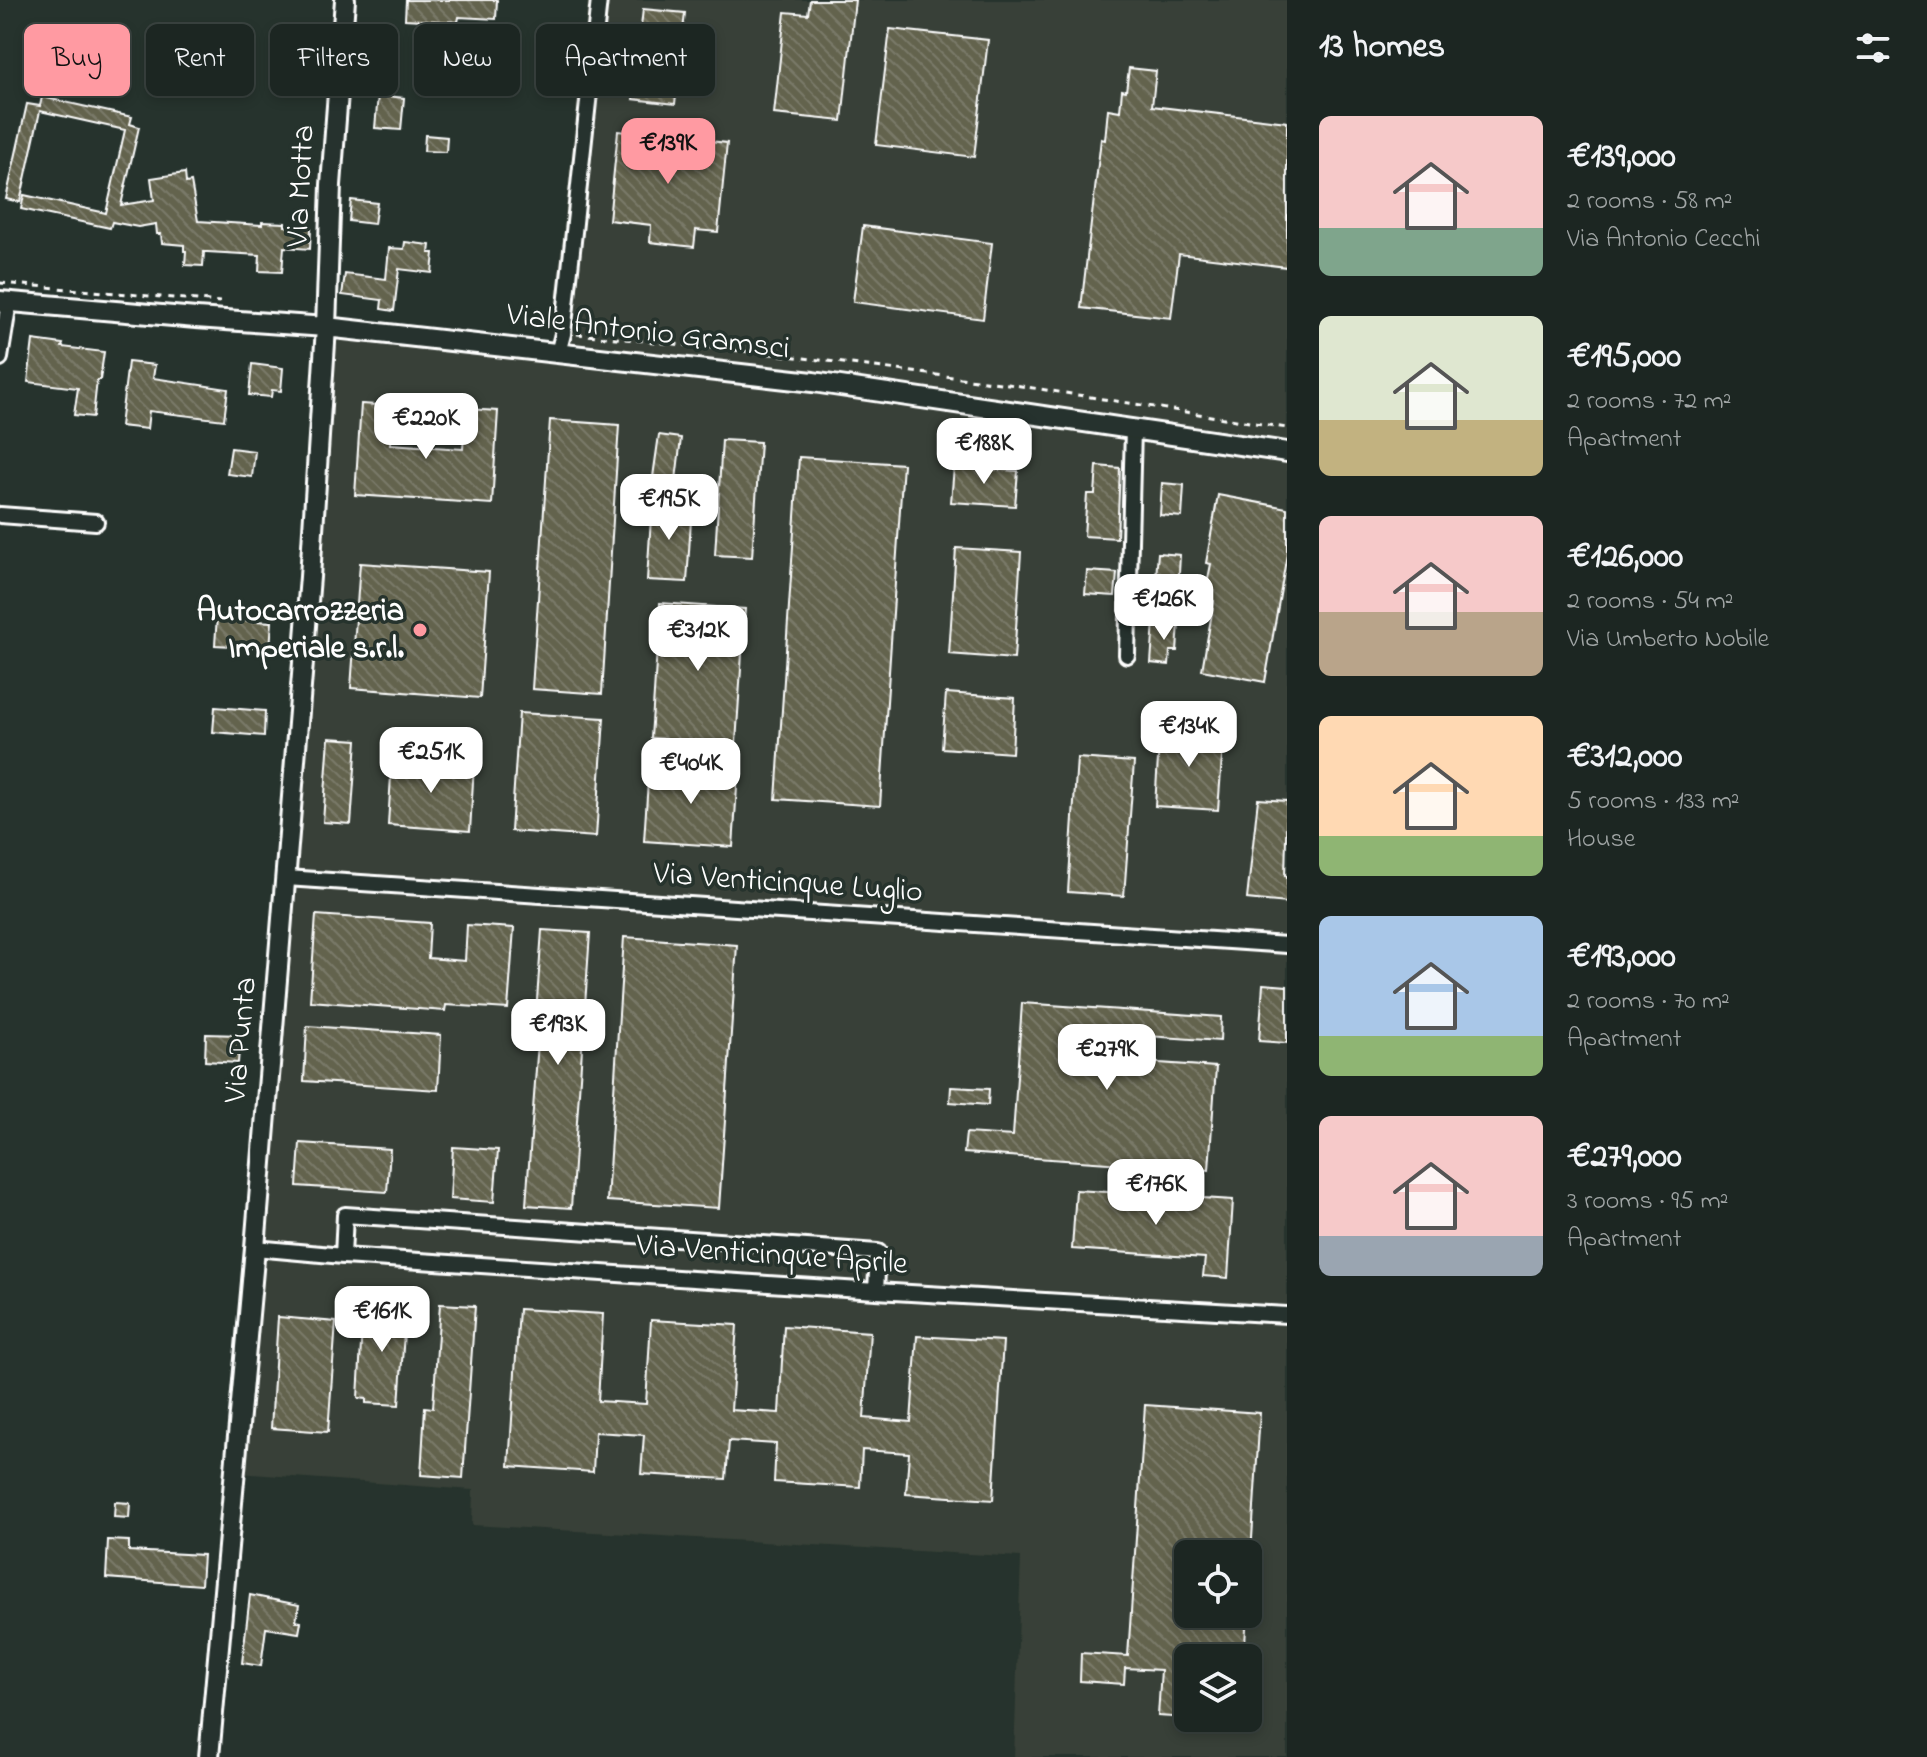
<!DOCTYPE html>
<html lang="en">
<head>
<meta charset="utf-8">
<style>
  :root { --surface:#1c2622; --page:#252e2a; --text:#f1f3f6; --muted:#a0a5a5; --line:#3a4340; --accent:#ff9aa2 }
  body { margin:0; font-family:"Indie Flower",sans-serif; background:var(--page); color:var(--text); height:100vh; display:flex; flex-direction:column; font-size:30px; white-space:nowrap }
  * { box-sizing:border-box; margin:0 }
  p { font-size:26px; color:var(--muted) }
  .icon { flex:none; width:44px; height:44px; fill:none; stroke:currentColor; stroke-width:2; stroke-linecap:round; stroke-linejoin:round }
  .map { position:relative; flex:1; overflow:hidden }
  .panel { display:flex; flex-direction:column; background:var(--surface); width:640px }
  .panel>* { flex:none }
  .hud { position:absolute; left:24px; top:24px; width:760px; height:72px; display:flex; gap:16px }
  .controls { position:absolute; left:1174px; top:1540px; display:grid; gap:16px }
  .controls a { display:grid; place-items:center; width:88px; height:88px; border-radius:12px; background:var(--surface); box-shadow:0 4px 12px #0003,0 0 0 2px var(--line); font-size:40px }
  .price { position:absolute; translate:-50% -68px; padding:0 18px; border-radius:16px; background:#fff; color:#222; font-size:26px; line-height:52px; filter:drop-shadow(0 2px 4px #0008) }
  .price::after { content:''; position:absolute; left:50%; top:48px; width:24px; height:18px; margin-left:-12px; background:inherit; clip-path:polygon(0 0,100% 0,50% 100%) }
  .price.current { background:var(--accent); color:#111 }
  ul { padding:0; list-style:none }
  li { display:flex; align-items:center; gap:24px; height:200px; padding:0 32px }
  li span { display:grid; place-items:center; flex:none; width:224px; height:160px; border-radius:12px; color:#555 }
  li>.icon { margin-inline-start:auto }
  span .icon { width:96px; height:96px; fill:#fffc; stroke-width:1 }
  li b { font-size:34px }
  h2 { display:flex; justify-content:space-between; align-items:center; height:96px; padding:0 32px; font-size:34px }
  .chip { padding:0 28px; border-radius:12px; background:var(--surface); box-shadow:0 4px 12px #0003,0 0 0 2px var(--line); font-size:28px; line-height:72px }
  .chip.current { background:var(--accent); color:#111 }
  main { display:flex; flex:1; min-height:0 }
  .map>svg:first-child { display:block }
  .built { fill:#384137; fill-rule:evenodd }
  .building { fill:url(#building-back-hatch); stroke:#fff; stroke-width:2 }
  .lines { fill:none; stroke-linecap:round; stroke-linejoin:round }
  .minor-casing { stroke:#fff; stroke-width:20 }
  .tertiary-casing { stroke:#fff; stroke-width:24 }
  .path { stroke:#fff; stroke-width:3; stroke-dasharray:6 6; stroke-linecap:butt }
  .minor { stroke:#26332d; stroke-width:14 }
  .tertiary { stroke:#26332d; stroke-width:18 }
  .poi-dot { fill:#ff9aa2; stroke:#26332d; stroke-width:3 }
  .labels { text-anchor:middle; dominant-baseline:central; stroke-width:7; stroke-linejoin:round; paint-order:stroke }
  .street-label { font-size:32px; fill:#fff; stroke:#26332d }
  .poi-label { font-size:32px; font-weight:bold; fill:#fff; stroke:#26332d; text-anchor:end }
</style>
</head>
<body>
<main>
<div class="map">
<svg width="1287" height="1757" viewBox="0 0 1287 1757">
  <defs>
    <pattern id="building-back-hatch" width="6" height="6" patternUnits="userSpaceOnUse" patternTransform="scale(2)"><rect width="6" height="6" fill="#63634e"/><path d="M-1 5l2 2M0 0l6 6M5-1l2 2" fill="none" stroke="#7a7a69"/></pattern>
  </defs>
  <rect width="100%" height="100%" fill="#26332d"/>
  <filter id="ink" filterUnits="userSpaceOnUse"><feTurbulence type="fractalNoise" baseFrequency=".0125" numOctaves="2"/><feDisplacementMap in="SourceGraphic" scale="16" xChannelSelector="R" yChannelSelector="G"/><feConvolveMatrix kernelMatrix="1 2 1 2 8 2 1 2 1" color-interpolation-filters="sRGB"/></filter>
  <g filter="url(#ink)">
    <path class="built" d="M588,0H1287V1757H1014L1021,1557L472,1525L473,1490L238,1473L330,335L550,353ZM1188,1554H1248V1614H1188ZM1188,1658H1248V1718H1188Z"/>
    <path class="building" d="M406,0H497L496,19L459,17L458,22L405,19Z
      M810,0H855L842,121L774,114L785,12L808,14Z
      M643,9L685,13L675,104L633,99Z
      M890,29L988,40L974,157L876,145Z
      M1129,68L1156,71L1152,106L1287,122V267L1179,254L1171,318L1081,308L1101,139L1105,140L1108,109L1120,111L1122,90L1126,91Z
      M378,95L404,98L401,130L375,128Z
      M42,97L132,117L130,124L139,127L121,205L154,200L151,178L185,173L186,183L191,182L198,221L262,225V222L285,223V226L311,228L310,249L284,247L282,272L259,271L260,255L207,252H204L203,266L185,265L186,251H184V245L162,243L161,234H157L156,224L138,227L112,222L110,228L21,209L24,195L106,213L125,130L40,111L20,202L6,199L27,104L40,106Z
      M618,131L727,143L718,232L696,230L694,247L650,242L651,225L609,220Z
      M425,135L447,137L446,152L424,151Z
      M351,200L377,203L374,224L349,221Z
      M863,226L992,243L983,319L853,302Z
      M405,242L430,245L429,253H434L432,273L399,269L394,311L381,309L382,300L342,295L345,274L386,279L389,248L404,249Z
      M33,340L63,344L62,347L104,352L100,380H97L93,417L74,415L78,388L28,382Z
      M128,362L155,365L153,378L228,389L224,420L149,411L147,429L120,426Z
      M252,364L283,368L281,391L272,390L271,397L249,395Z
      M361,404L393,406L390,444L463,449L466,409L498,411L492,504L355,495Z
      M550,420L619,425L602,694L532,689Z
      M659,435L681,438L676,480L653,477Z
      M722,440L760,442L752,557L715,555Z
      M231,448L255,451L252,477L227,474Z
      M799,457L903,464L880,806L776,799Z
      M1097,466L1120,468L1117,538L1084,536L1087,494H1095Z
      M954,467L1018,471L1015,506L951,502Z
      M1162,483L1184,485L1182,517L1160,515Z
      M1218,495L1287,508V554L1265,682L1202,670L1214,601L1204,599L1211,564L1206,563Z
      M652,502L692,505L687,582L647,580Z
      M956,548L1021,552L1014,659L949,654Z
      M1158,553L1180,555L1178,591L1155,589Z
      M360,563L489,572L480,698L351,688Z
      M1087,571L1117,573L1115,596L1085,594Z
      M660,603L745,609L736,743L651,738Z
      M217,616L234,617L233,620L272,622L270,648L215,645Z
      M1154,621L1179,623L1177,651H1170L1169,665L1151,663Z
      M946,693L1015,698L1012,753L942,748Z
      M215,707L265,711L264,736L213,732Z
      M519,713L604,718L596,837L511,831Z
      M1160,727L1224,732L1218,810L1155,806Z
      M329,738L357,740L351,824L323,822Z
      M1077,758L1134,762L1124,896L1068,892Z
      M392,759L474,765L470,831L388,825Z
      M649,766L738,772L733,847L644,841Z
      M1258,799L1287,801L1285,876H1287V903L1247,899Z
      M316,915L430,923L428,958L465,961L467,925L514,928L508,1009L446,1005L445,1011L310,1001Z
      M542,930L590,933L571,1208L526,1205L539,1028H535Z
      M624,937L737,945L719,1208L607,1201Z
      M1263,984L1287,986V1043L1259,1041Z
      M1022,1003L1221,1017L1220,1041L1104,1033L1102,1059L1216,1067L1209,1170L964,1153L966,1133L1013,1136Z
      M307,1026L441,1035L438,1090L304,1081Z
      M206,1034L240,1035L238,1063L205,1061Z
      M951,1087L989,1089L988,1105L950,1102Z
      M300,1143L390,1149L387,1192L297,1186Z
      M453,1147L498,1150L494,1202L450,1199Z
      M1076,1190L1233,1200L1228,1278L1203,1276L1205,1258L1072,1249Z
      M372,1301L406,1304L399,1405L366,1403V1399L358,1398L362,1326H371Z
      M440,1304L475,1306L463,1478L421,1475L425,1407L433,1408Z
      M519,1309L603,1314L598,1401L646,1404L651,1320L737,1325L731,1410L779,1413L784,1326L870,1332L864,1418L911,1422L917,1336L1003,1341L993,1500L906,1494L909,1453L862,1450L860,1487L774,1482L776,1444L729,1441L726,1479L641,1474L644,1435L595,1432L593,1472L509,1466Z
      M278,1317L336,1322L328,1432L271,1428Z
      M1145,1405L1260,1413L1251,1554H1188V1614H1247L1244,1658H1188V1718L1158,1716L1161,1670L1125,1668L1124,1684L1080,1681L1081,1653L1128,1656Z
      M115,1502L130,1503L129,1518L114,1517Z
      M108,1540L129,1541V1551L203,1555L201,1585L106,1578Z
      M250,1595L299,1605L296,1621L301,1622L299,1633L266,1628L261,1666L242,1663Z"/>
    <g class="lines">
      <g class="minor-casing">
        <path id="minor" d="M558,353L563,334L599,0
          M0,358L9,302
          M0,515L96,522
          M1127,655L1133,429
          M286,878L1287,945
          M255,1248L343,1256L876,1291L1287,1315
          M343,1256L345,1215L878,1252L876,1291"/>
      </g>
      <g class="tertiary-casing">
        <path id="tertiary" d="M0,301L196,318L326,327L813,382L1287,452
          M209,1757L255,1248L310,577L326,327L331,185L345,0"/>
      </g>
      <path class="path" d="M0,283L220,302
        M577,334L780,355L1008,384L1287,428"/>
      <use href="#minor" class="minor"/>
      <use href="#tertiary" class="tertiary"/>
    </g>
  </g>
  <circle class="poi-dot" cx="420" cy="630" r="8"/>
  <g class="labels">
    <g class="street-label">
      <text transform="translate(302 186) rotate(-87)">Via Motta</text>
      <text transform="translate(648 333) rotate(7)">Viale Antonio Gramsci</text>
      <text transform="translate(788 884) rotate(4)">Via Venticinque Luglio</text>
      <text transform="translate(242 1040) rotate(-85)">Via Punta</text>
      <text transform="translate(772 1256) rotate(4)">Via Venticinque Aprile</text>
    </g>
    <g class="poi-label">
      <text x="404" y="612">Autocarrozzeria<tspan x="404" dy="37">Imperiale s.r.l.</tspan></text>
    </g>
  </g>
</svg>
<div class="controls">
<a><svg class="icon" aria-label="locate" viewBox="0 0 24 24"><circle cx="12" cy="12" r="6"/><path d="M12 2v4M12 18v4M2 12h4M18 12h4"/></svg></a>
<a><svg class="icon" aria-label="layers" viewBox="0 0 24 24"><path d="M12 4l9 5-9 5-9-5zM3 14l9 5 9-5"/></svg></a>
</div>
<b class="price current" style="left:668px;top:186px">€139K</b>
<b class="price" style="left:426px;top:461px">€220K</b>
<b class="price" style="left:984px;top:486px">€188K</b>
<b class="price" style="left:669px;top:542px">€195K</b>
<b class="price" style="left:1164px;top:642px">€126K</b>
<b class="price" style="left:698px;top:673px">€312K</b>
<b class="price" style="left:1189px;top:769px">€134K</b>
<b class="price" style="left:431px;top:795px">€251K</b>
<b class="price" style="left:691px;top:806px">€404K</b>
<b class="price" style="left:558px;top:1067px">€193K</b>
<b class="price" style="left:1107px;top:1092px">€279K</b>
<b class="price" style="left:1156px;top:1227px">€176K</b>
<b class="price" style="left:382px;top:1354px">€161K</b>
<div class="hud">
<a class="chip current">Buy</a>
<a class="chip">Rent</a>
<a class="chip">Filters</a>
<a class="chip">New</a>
<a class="chip">Apartment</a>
</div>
</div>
<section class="panel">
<h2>13 homes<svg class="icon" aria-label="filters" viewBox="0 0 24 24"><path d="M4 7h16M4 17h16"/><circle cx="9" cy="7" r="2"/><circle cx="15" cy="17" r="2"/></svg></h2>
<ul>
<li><span style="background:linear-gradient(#f6c9c9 70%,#7fa58c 0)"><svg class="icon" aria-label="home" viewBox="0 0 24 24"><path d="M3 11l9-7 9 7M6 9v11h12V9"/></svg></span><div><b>€139,000</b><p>2 rooms · 58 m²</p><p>Via Antonio Cecchi</p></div></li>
<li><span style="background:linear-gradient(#dfe7d0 65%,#c2b280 0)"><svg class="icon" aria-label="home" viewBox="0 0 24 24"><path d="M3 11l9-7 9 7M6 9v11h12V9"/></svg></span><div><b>€195,000</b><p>2 rooms · 72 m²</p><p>Apartment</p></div></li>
<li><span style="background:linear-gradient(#f6c9c9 60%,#b9a48a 0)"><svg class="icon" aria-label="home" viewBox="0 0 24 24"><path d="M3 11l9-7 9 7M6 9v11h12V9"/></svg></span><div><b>€126,000</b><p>2 rooms · 54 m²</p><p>Via Umberto Nobile</p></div></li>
<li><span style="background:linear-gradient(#ffd9b3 75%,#8fb573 0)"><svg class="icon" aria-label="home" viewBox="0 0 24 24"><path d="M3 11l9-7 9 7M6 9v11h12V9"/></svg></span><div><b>€312,000</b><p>5 rooms · 133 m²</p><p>House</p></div></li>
<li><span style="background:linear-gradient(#a9c7e8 75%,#8fb573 0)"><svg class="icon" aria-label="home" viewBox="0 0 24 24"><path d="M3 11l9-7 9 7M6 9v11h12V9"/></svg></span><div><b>€193,000</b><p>2 rooms · 70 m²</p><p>Apartment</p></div></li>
<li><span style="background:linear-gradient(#f6c9c9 75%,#9aa5b1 0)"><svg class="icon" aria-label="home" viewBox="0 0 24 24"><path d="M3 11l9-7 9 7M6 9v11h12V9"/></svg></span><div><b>€279,000</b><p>3 rooms · 95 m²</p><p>Apartment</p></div></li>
</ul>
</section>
</main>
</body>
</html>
